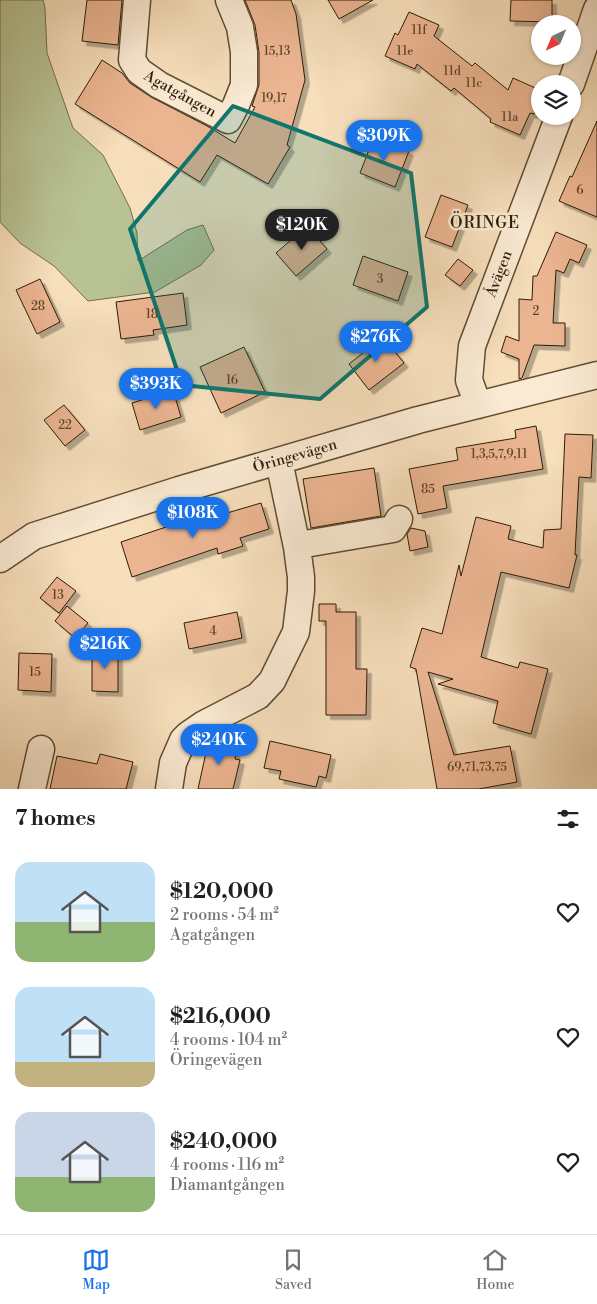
<!DOCTYPE html>
<html lang="en">
<head>
<meta charset="utf-8">
<style>
  :root { --surface:#fff; --page:#f2f2f2; --text:#202124; --muted:#757577; --line:#e0e0e0; --accent:#1a73e8 }
  body { margin:0; font-family:"Libre Bodoni",serif; background:var(--page); color:var(--text); height:100vh; display:flex; flex-direction:column; font-size:19px; white-space:nowrap }
  * { box-sizing:border-box; margin:0 }
  p { font-size:16px; color:var(--muted) }
  .icon { flex:none; width:28px; height:28px; fill:none; stroke:currentColor; stroke-width:2; stroke-linecap:round; stroke-linejoin:round }
  .map { position:relative; height:789px; overflow:hidden }
  .details { display:flex; flex-direction:column; background:var(--surface); flex:1 }
  .details>* { flex:none }
  .needle { width:32px; rotate:224deg }
  .fabs { position:absolute; left:531px; top:15px; display:grid; gap:10px }
  .fabs a { display:grid; place-items:center; width:50px; height:50px; border-radius:50%; background:var(--surface); box-shadow:0 1px 4px #0004; font-size:25px }
  .price { position:absolute; translate:-50% -42px; padding:0 11px; border-radius:18px; background:var(--accent); color:#fff; font-size:16px; line-height:32px; filter:drop-shadow(0 1px 2px #0008) }
  .price::after { content:''; position:absolute; left:50%; top:30px; width:15px; height:11px; margin-left:-8px; background:inherit; clip-path:polygon(0 0,100% 0,50% 100%) }
  .price.current { background:#222; color:#fff }
  ul { padding:0; list-style:none }
  li { display:flex; align-items:center; gap:15px; height:125px; padding:0 15px }
  li span { display:grid; place-items:center; flex:none; width:140px; height:100px; border-radius:15px; color:#555 }
  li>.icon { margin-inline-start:auto }
  span .icon { width:60px; height:60px; fill:#fffc; stroke-width:1 }
  li b { font-size:21px }
  h2 { display:flex; justify-content:space-between; align-items:center; height:60px; padding:0 15px; font-size:21px }
  .dock { display:flex; justify-content:space-around; align-items:center; height:70px; border-top:1px solid var(--line); background:var(--surface); font-size:14px; color:var(--muted) }
  .dock a { display:grid; justify-items:center; gap:2px }
  .dock .current { color:var(--accent) }
  .map>svg:first-child { display:block }
  .green { fill:#b8c294; stroke:#726f4c }
  .building { fill:#ebb591; stroke:#2d1c04; filter:url(#shadow) }
  .lines { fill:none; stroke-linecap:round; stroke-linejoin:round }
  .minor-casing { stroke:#604d32; stroke-width:29 }
  .minor { stroke:#faead3; stroke-width:26 }
  .marked { fill:#0f766e; fill-opacity:0.2; stroke:#0f766e; stroke-width:4; stroke-linejoin:round }
  .labels { text-anchor:middle; dominant-baseline:central; stroke-width:5; stroke-linejoin:round; paint-order:stroke }
  .number-label { font-size:12px; fill:#5c4227 }
  .street-label { font-size:15px; fill:#2d1c04; stroke:#faead3 }
  .neighbourhood-label { font-size:16px; letter-spacing:1px; fill:#2d1c04; stroke:#faead3 }
</style>
</head>
<body>
<div class="map">
<svg width="597" height="789" viewBox="0 0 597 789">
  <defs>
    <filter id="shadow"><feDropShadow dx="4.5" dy="4.5" stdDeviation="0" flood-color="#0004"/></filter>
  </defs>
  <rect width="100%" height="100%" fill="#f7dfbc"/>
  <filter id="stains"><feTurbulence type="fractalNoise" baseFrequency=".004" numOctaves="4"/><feColorMatrix values="0 0 0 0 .2 0 0 0 0 .09 0 0 0 0 .02 0 0 0 .5 -.17"/></filter>
  <radialGradient id="worn" r=".72"><stop offset=".6" stop-color="#630" stop-opacity="0"/><stop offset="1" stop-color="#630" stop-opacity=".3"/></radialGradient>
  <path class="green" d="M0,0H43L45,8L47,53L73,128L103,155L130,208L137,233L138,261L187,230L203,225L214,250L201,265L155,292L88,301L54,266L20,243L0,222Z"/>
  <path class="building" d="M87,0H122L118,45L82,41Z
    M245,0H291L296,14L305,80L287,145L290,147L268,184L217,155L200,182L75,104L102,60L122,73L130,83L151,97L207,126L235,143L255,107L252,106L259,85V52L255,25Z
    M328,0H373L339,19Z
    M511,0H552V22L510,21Z
    M409,12L439,25L434,36L472,66L475,63L508,90L513,78L540,90V99L534,114L530,113L520,135L490,122L491,119L454,88L451,91L417,64L415,69L385,56L395,33L398,35Z
    M597,121V217L559,201L570,176L572,177Z
    M374,137L409,151L395,187L360,173Z
    M441,195L468,205L452,247L425,237Z
    M307,226L327,249L296,276L276,253Z
    M556,232L587,245L579,263L570,259L564,273L556,270L553,323H565V346L534,345L522,378L519,379V359L501,352L506,336L519,341V299L532,300L533,276H537Z
    M363,256L408,272L398,301L353,285Z
    M458,259L473,270L460,286L445,275Z
    M40,279L60,322L37,334L16,290Z
    M183,293L187,325L153,330L154,335L121,339L116,302Z
    M383,337L404,363L369,390L349,364Z
    M244,347L265,392L221,413L200,367Z
    M173,390L181,417L140,430L132,403Z
    M64,405L85,430L65,446L44,420Z
    M536,426L543,469L443,486L447,508L418,514L409,469L458,460L456,448L516,438L515,430Z
    M565,434L593,435L591,478L579,477L575,555H577L569,588L501,572L481,657L518,668L520,662L548,669L531,734L493,723L498,701L438,684L453,679L428,672L454,755L510,746L517,782L479,789H437L416,669L410,667L422,628L442,634L459,565L461,576L476,517L511,526L508,539L543,548L544,530L561,529Z
    M374,468L381,516L311,528L303,479Z
    M261,503L269,529L240,538L243,546L218,554L217,548L132,577L121,542L181,522L183,526Z
    M411,528L425,531L428,547L410,551L407,534Z
    M57,577L76,591L59,613L40,598Z
    M319,604H336V612H356V669H367L366,715H326V621H319Z
    M67,606L88,623L75,638L55,621Z
    M237,612L242,638L189,649L184,623Z
    M88,648L118,649V692L92,691V655H97Z
    M19,653L52,654L51,692L18,690Z
    M212,737L231,741L229,750L236,752L235,759L240,760L233,789H198L209,739Z
    M270,741L331,755L326,778L319,776L316,787L279,779L281,771L264,768Z
    M100,754L133,762L126,789H50L57,756L97,764Z"/>
  <g class="lines">
    <g class="minor-casing">
      <path id="minor" d="M137,0L132,60L139,71L159,85L228,120L236,105L244,85V52L240,27L229,0
        M571,84L597,9
        M478,405L469,380L472,346L559,116
        M297,547L299,545L393,529L399,519
        M0,559L34,536L179,490L418,420L597,375
        M32,789L41,749
        M169,789L173,763L183,740L188,735L204,724L258,696L272,681L296,632L301,591V577L297,547L279,461"/>
    </g>
    <use href="#minor" class="minor"/>
  </g>
  <path class="marked" d="M233,106L411,173L427,307L320,399L182,385L130,229Z"/>
  <g class="labels">
    <g class="number-label">
      <text x="419" y="30">11f</text>
      <text x="277" y="51">15,13</text>
      <text x="405" y="51">11e</text>
      <text x="452" y="71">11d</text>
      <text x="474" y="83">11c</text>
      <text x="274" y="98">19,17</text>
      <text x="510" y="117">11a</text>
      <text x="580" y="190">6</text>
      <text x="380" y="279">3</text>
      <text x="38" y="306">28</text>
      <text x="536" y="311">2</text>
      <text x="152" y="314">18</text>
      <text x="232" y="380">16</text>
      <text x="65" y="425">22</text>
      <text x="499" y="454">1,3,5,7,9,11</text>
      <text x="428" y="489">85</text>
      <text x="58" y="595">13</text>
      <text x="213" y="631">4</text>
      <text x="35" y="672">15</text>
      <text x="477" y="767">69,71,73,75</text>
    </g>
    <g class="street-label">
      <text transform="translate(180 94) rotate(29)">Agatgången</text>
      <text transform="translate(499 274) rotate(-69)">Åvägen</text>
      <text transform="translate(295 456) rotate(-16)">Öringevägen</text>
    </g>
    <g class="neighbourhood-label">
      <text x="485" y="223">ÖRINGE</text>
    </g>
  </g>
  <rect width="100%" height="100%" filter="url(#stains)"/>
  <rect width="100%" height="100%" fill="url(#worn)"/>
</svg>
<div class="fabs">
<a><svg class="needle" viewBox="-14 -14 28 28"><path d="M0-13l5 13h-10z" fill="#e53935"/><path d="M0 13l5-13h-10z" fill="#757577"/></svg></a>
<a><svg class="icon" aria-label="layers" viewBox="0 0 24 24"><path d="M12 4l9 5-9 5-9-5zM3 14l9 5 9-5"/></svg></a>
</div>
<b class="price" style="left:384px;top:162px">$309K</b>
<b class="price current" style="left:302px;top:251px">$120K</b>
<b class="price" style="left:376px;top:363px">$276K</b>
<b class="price" style="left:156px;top:410px">$393K</b>
<b class="price" style="left:193px;top:539px">$108K</b>
<b class="price" style="left:105px;top:670px">$216K</b>
<b class="price" style="left:219px;top:766px">$240K</b>
</div>
<section class="details">
<h2>7 homes<svg class="icon" aria-label="filters" viewBox="0 0 24 24"><path d="M4 7h16M4 17h16"/><circle cx="9" cy="7" r="2"/><circle cx="15" cy="17" r="2"/></svg></h2>
<ul>
<li><span style="background:linear-gradient(#bfe0f5 60%,#8fb573 0)"><svg class="icon" aria-label="home" viewBox="0 0 24 24"><path d="M3 11l9-7 9 7M6 9v11h12V9"/></svg></span><div><b>$120,000</b><p>2 rooms · 54 m²</p><p>Agatgången</p></div><svg class="icon" aria-label="heart" viewBox="0 0 24 24"><path d="M12 20l-8-8c-3-5 5-10 8-4 3-6 11-1 8 4z"/></svg></li>
<li><span style="background:linear-gradient(#bfe0f5 75%,#c2b280 0)"><svg class="icon" aria-label="home" viewBox="0 0 24 24"><path d="M3 11l9-7 9 7M6 9v11h12V9"/></svg></span><div><b>$216,000</b><p>4 rooms · 104 m²</p><p>Öringevägen</p></div><svg class="icon" aria-label="heart" viewBox="0 0 24 24"><path d="M12 20l-8-8c-3-5 5-10 8-4 3-6 11-1 8 4z"/></svg></li>
<li><span style="background:linear-gradient(#c9d6e8 65%,#8fb573 0)"><svg class="icon" aria-label="home" viewBox="0 0 24 24"><path d="M3 11l9-7 9 7M6 9v11h12V9"/></svg></span><div><b>$240,000</b><p>4 rooms · 116 m²</p><p>Diamantgången</p></div><svg class="icon" aria-label="heart" viewBox="0 0 24 24"><path d="M12 20l-8-8c-3-5 5-10 8-4 3-6 11-1 8 4z"/></svg></li>
</ul>
</section>
<nav class="dock">
<a class="current"><svg class="icon" aria-label="map" viewBox="0 0 24 24"><path d="M3 6l6-2 6 2 6-2v14l-6 2-6-2-6 2zM9 4v14M15 6v14"/></svg>Map</a>
<a><svg class="icon" aria-label="saved" viewBox="0 0 24 24"><path d="M7 4h10v16l-5-4-5 4z"/></svg>Saved</a>
<a><svg class="icon" aria-label="home" viewBox="0 0 24 24"><path d="M3 11l9-7 9 7M6 9v11h12V9"/></svg>Home</a>
</nav>
</body>
</html>
